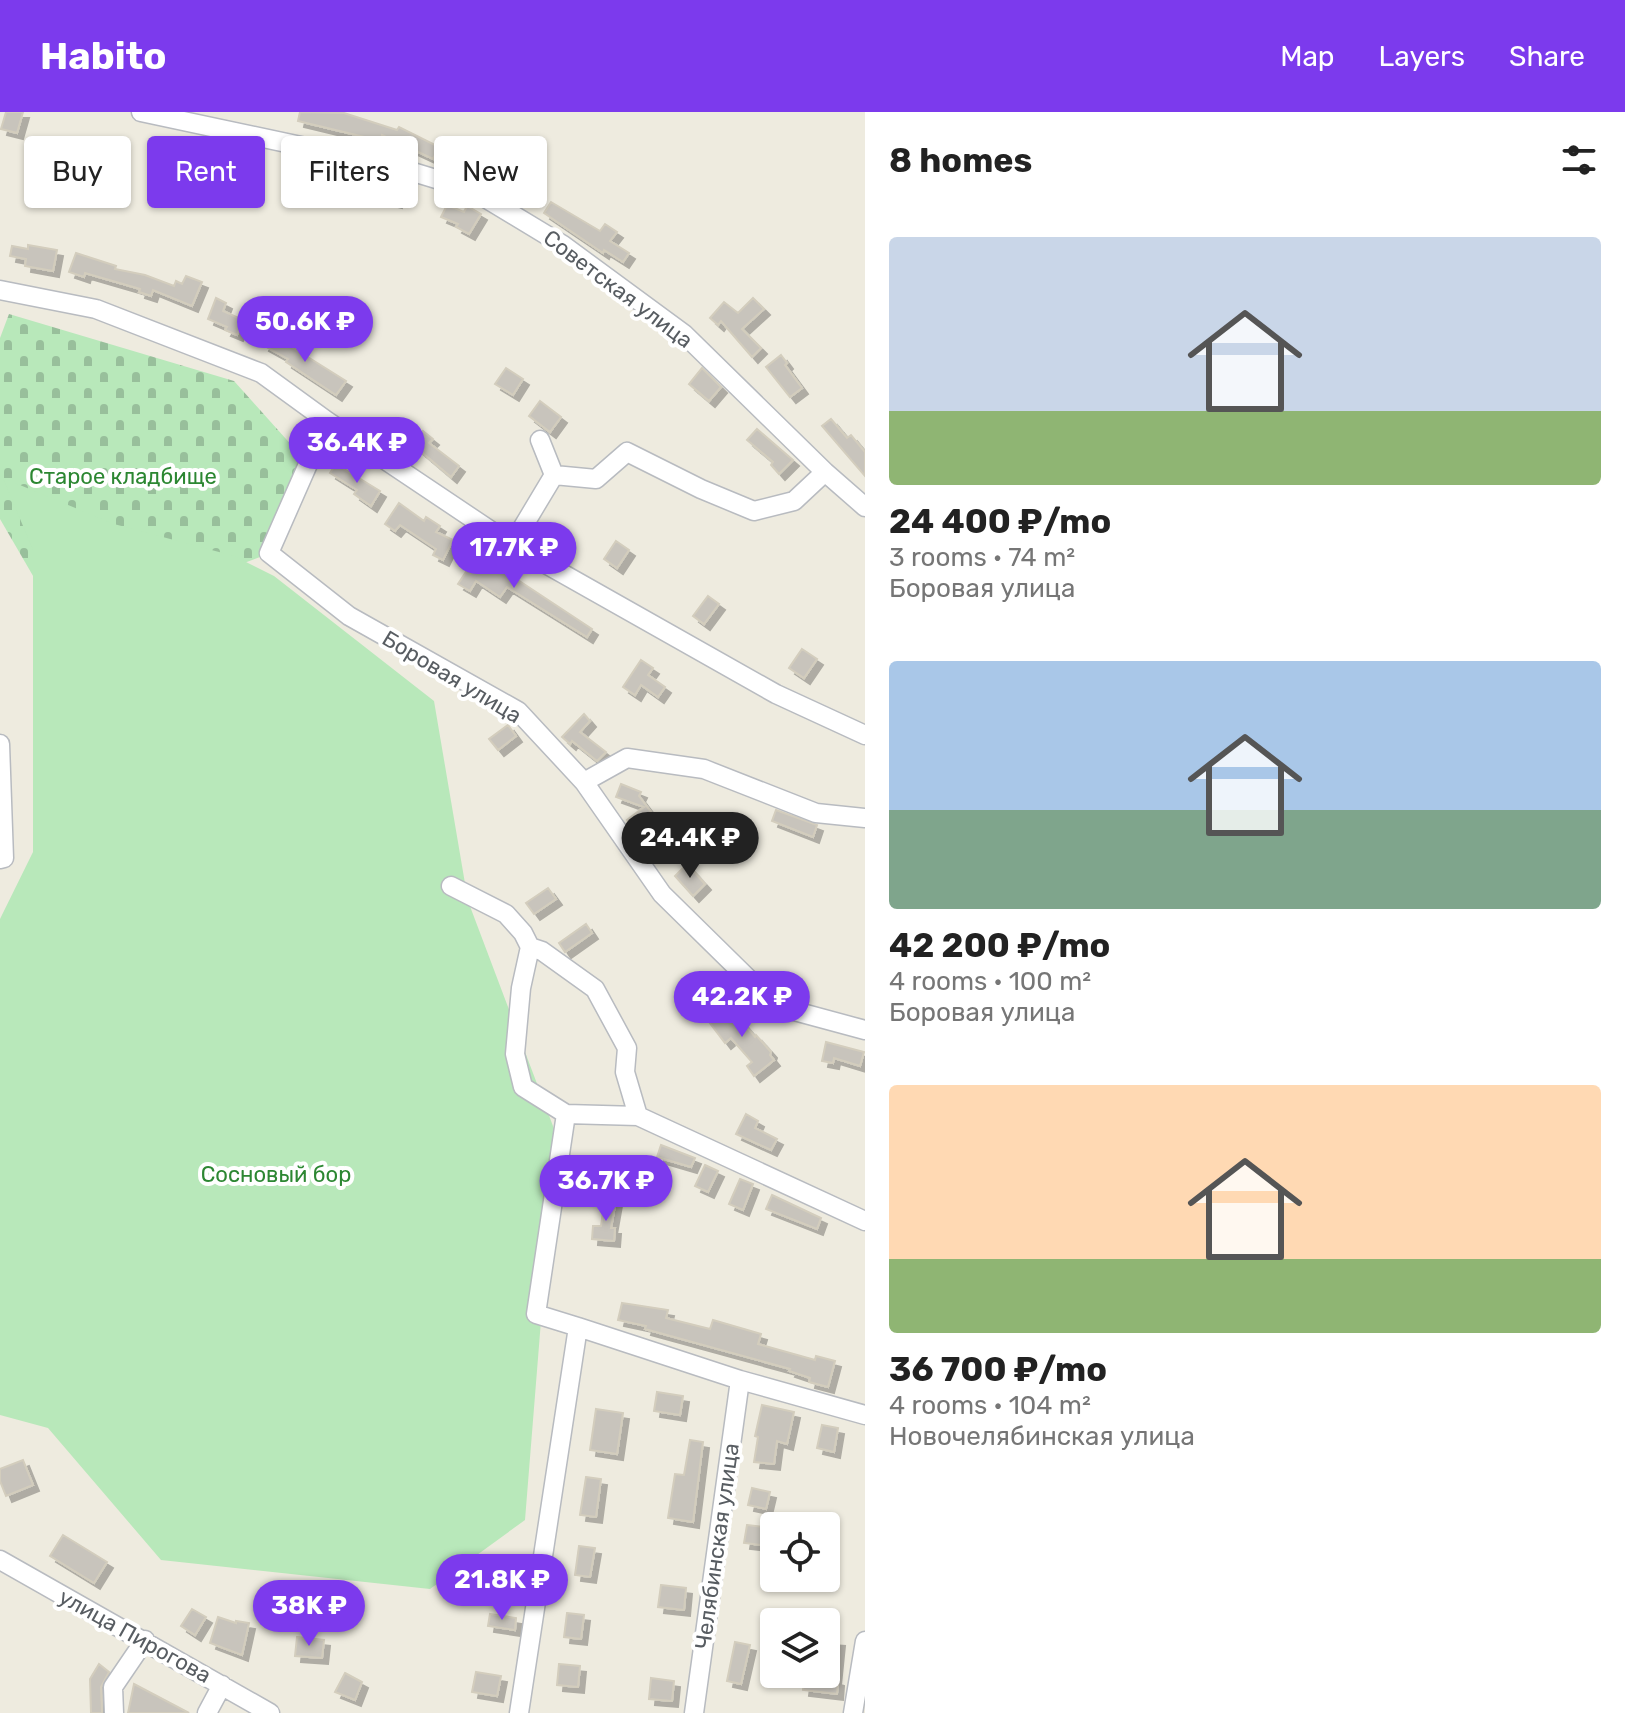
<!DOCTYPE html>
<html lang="en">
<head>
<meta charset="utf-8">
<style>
  :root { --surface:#fff; --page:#f6f6f6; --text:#222; --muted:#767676; --accent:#7c3aed }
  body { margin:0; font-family:Rubik,sans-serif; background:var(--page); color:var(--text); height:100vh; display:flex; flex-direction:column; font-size:30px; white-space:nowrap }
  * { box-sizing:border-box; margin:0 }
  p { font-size:26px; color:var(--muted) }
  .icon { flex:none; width:44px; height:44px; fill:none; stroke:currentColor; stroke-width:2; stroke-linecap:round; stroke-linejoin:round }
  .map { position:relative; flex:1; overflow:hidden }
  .details { display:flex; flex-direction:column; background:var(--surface); width:760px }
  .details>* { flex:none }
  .hud { position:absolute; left:24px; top:24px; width:720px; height:72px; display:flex; gap:16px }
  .fabs { position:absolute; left:760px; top:1400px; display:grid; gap:16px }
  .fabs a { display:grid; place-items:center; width:80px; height:80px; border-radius:8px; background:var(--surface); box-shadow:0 2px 6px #0004; font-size:40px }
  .price { position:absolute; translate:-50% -68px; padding:0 18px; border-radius:28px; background:var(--accent); color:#fff; font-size:26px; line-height:52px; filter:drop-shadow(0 2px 4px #0008) }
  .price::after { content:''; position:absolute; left:50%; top:48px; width:24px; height:18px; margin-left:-12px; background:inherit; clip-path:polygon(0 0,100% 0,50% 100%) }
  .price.selected { background:#222; color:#fff }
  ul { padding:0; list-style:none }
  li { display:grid; align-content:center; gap:16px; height:424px; padding:0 24px }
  li span { display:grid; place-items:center; height:248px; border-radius:8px; color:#555 }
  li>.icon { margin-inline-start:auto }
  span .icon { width:144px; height:144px; fill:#fffc; stroke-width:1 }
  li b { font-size:34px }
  h2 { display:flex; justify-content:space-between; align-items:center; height:96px; padding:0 24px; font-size:34px }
  .chip { padding:0 28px; border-radius:8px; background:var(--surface); box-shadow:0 2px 6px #0004; font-size:28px; line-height:72px }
  .chip.selected { background:var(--accent); color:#fff }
  header { display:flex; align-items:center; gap:48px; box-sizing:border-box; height:112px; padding:0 40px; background:var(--accent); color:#fff }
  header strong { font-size:38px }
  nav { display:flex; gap:44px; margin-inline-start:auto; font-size:28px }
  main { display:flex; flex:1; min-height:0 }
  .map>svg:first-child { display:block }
  .cemetery { fill:url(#cemetery-stones) }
  .park { fill:#b8e8ba }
  .building { fill:#c8c4bc; stroke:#d3cdbd; stroke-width:2; filter:url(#shadow) }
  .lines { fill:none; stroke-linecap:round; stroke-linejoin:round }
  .minor-casing { stroke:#b8bbc0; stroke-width:21 }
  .minor { stroke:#fff; stroke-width:18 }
  .labels { text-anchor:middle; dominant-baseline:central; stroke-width:8; stroke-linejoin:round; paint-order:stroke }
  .street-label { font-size:22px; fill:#585d62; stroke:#fff }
  .park-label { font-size:22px; fill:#2c8732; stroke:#fff }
</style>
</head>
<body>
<header>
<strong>Habito</strong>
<nav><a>Map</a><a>Layers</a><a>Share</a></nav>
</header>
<main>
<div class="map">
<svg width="865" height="1601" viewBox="0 0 865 1601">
  <defs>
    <pattern id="cemetery-stones" width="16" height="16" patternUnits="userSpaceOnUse" patternTransform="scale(2)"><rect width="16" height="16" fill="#b8e8ba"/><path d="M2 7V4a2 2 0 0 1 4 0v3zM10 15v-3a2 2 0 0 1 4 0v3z" fill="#98bf9b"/></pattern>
    <filter id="shadow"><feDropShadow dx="6" dy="6" stdDeviation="0" flood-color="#0004"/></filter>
  </defs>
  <rect width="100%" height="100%" fill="#eeebdf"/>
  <path class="cemetery" d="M9,202L234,269L303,346L260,445L65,519L0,407V226Z"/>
  <path class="park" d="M3,366L114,412L234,444L274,464L434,589L468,789L556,1022L525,1408L430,1477L161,1448L48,1316L0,1303V807L33,740V438Z"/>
  <path class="building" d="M6,0H23L17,21L1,17Z
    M300,0L344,1L397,18L399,15L439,35L433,47L382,23L381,29L298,9Z
    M288,48L313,55L324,54L321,78L311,77L312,68L284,60Z
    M356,59L401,73L396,90L351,79Z
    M551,90L600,119L605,112L617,120L610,129L629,141L623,150L604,138L603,141L544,101Z
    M447,93L464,100L467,94L481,102L469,122L456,115L458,112L441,105Z
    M28,133L57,138L53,159L25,154L26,147L10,144L12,134L28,137Z
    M76,141L116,154L115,157L145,163L174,174L176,169L182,172L186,164L202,170L192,194L153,178L151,184L139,180L140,177L85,161L84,165L69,160Z
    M216,186L226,191L223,199L243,208L237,223L225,218L227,215L208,207Z
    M753,186L764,197L742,217L761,236L752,245L721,209L718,213L710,206L724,190L738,201Z
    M271,218L281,223L279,227L346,269L336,283L286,250L288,247L263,233Z
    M781,243L787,251L785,253L802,276L790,285L766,255Z
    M506,256L523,267L513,283L495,272Z
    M702,256L721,275L709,289L689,272Z
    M540,289L561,305L550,320L529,304Z
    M831,307L847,326L851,323L865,340V364L822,314Z
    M757,317L793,348L779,362L771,353L773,350L747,328Z
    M423,319L433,327L429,331L459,354L451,365L412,332Z
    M336,352L380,379L371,394L354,382L357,378L330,361Z
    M399,391L424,409L426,405L440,414L436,420L453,428L443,448L433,443L436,437L400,413L395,419L385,412Z
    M616,429L629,438L617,456L604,447Z
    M479,440L490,447L489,449L592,517L587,525L507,475L500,485L476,469L470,479L458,472Z
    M708,484L719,492L704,512L693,504Z
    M802,537L817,547L804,566L789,556Z
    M641,548L653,556L648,563L665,575L658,585L641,573L635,583L623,575Z
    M584,602L590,609L580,620L606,640L597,649L572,629L570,632L562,625Z
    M508,613L516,624L498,638L489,627Z
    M621,672L641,680L639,684L654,704L635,718L627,708L644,695L616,685Z
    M776,698L817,713L813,725L772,709Z
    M687,752L705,772L693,784L675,764Z
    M548,776L556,787L534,802L526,791Z
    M586,812L592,821L565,840L559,831Z
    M729,894L755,925L756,923L771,940L770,943L774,948L754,964L747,954L752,950L731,926L725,931L709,910Z
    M826,930L864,940L860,954L834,946L833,951L822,949Z
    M746,1002L758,1009L755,1016L777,1027L771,1038L736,1022Z
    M661,1033L695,1046L691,1055L657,1045Z
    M705,1053L718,1059L708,1080L695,1074Z
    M740,1067L753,1072L743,1098L729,1092Z
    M772,1083L821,1106L817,1117L766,1097Z
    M605,1086L616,1088L611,1116H615L614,1129L592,1127L593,1114H601Z
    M622,1191L668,1198L666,1206L710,1217L713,1208L761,1222L758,1232L815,1248L816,1244L835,1249L828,1275L809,1270L810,1266L789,1259L790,1257L645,1217L646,1214L618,1208Z
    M657,1280L683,1284L680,1303L654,1299Z
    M762,1293L794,1300L787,1332L777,1329L774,1352L754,1350L758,1325L755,1324Z
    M596,1297L623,1301L617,1342L590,1338Z
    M822,1313L838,1316L834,1340L817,1336Z
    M690,1328L703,1330L693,1410L668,1406L675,1362L684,1363Z
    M23,1348L33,1373L6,1384L0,1369V1357Z
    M586,1365L601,1367L596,1405L580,1403Z
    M752,1376L770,1380L766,1397L748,1393Z
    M747,1413L764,1415L761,1433L744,1431Z
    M63,1423L107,1450L94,1471L50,1444Z
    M579,1434L595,1436L590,1465L575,1463Z
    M661,1473L686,1476L684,1498L658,1495Z
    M192,1497L206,1505L195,1523L181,1514Z
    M567,1501L584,1503L581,1527L564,1525Z
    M490,1502L516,1506L515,1518L488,1514Z
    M218,1505L236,1511V1509L249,1511L242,1543L210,1531Z
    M297,1525L324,1528L322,1546L295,1544Z
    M826,1527L839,1528L835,1567L838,1568L837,1582L803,1578L805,1563L826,1566Z
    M735,1530L750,1533L741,1572L727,1569Z
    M99,1552L109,1560L101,1575L102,1601H91L90,1567Z
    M559,1552L580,1554L578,1575L557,1573Z
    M476,1560L501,1564L497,1584L472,1580Z
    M345,1561L362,1570L355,1588L335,1580Z
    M651,1566L674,1569L672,1589L649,1587Z
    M134,1572L189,1601H128Z"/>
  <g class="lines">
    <g class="minor-casing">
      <path id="minor" d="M141,0L390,53L472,78L563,133L684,222L825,360L865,395
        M0,178L96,197L261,261L327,309L512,433L776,582L865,623
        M327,309L269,441L349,504L518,599L584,670L662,782L776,894L865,918
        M540,328L554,363
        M512,433L554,363L596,367L627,340L701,377L754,399L794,389L825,360
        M0,632L4,746L0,747
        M584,670L627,646L704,657L816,701L865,706
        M451,774L506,802L523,821L530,835L521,876L515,942L523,975L566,1002L638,1004L865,1109
        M530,835L542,839L595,877L627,936L625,960L638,1004
        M578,1215L740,1268L865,1303
        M0,1448L270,1601
        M114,1601L113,1575L145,1528
        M207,1601L222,1573
        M519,1601L578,1215L536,1202L566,1002
        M694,1601L740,1268
        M853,1601L865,1529"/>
    </g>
    <use href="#minor" class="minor"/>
  </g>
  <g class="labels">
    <g class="street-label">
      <text transform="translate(618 177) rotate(37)">Советская улица</text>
      <text transform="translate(452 565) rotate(31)">Боровая улица</text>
      <text transform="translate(717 1434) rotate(-82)">Челябинская улица</text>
      <text transform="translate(135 1524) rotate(29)">улица Пирогова</text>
    </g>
    <g class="park-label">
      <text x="123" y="364">Старое кладбище</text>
      <text x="276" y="1062">Сосновый бор</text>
    </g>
  </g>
</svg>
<div class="fabs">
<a><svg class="icon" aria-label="locate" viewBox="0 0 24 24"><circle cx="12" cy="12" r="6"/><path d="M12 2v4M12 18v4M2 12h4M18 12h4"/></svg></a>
<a><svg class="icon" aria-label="layers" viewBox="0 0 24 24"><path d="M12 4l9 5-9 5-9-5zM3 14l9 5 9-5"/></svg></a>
</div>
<b class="price" style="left:305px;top:252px">50.6K ₽</b>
<b class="price" style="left:357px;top:373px">36.4K ₽</b>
<b class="price" style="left:514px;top:478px">17.7K ₽</b>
<b class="price selected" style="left:690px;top:768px">24.4K ₽</b>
<b class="price" style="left:742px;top:927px">42.2K ₽</b>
<b class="price" style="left:606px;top:1111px">36.7K ₽</b>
<b class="price" style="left:502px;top:1510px">21.8K ₽</b>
<b class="price" style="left:309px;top:1536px">38K ₽</b>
<div class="hud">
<a class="chip">Buy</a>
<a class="chip selected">Rent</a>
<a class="chip">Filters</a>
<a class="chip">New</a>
</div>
</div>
<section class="details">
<h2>8 homes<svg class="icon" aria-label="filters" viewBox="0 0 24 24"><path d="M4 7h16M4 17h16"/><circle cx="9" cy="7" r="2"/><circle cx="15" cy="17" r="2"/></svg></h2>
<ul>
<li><span style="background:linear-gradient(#c9d6e8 70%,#8fb573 0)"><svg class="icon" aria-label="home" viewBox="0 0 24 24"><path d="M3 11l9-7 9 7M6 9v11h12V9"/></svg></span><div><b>24 400 ₽/mo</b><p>3 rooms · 74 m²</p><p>Боровая улица</p></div></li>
<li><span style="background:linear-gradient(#a9c7e8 60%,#7fa58c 0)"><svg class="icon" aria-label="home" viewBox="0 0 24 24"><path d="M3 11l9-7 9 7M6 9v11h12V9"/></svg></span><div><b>42 200 ₽/mo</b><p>4 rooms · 100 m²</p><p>Боровая улица</p></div></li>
<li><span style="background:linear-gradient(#ffd9b3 70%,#8fb573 0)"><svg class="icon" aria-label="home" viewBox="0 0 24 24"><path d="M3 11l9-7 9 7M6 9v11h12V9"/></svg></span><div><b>36 700 ₽/mo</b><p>4 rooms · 104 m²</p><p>Новочелябинская улица</p></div></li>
</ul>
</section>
</main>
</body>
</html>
